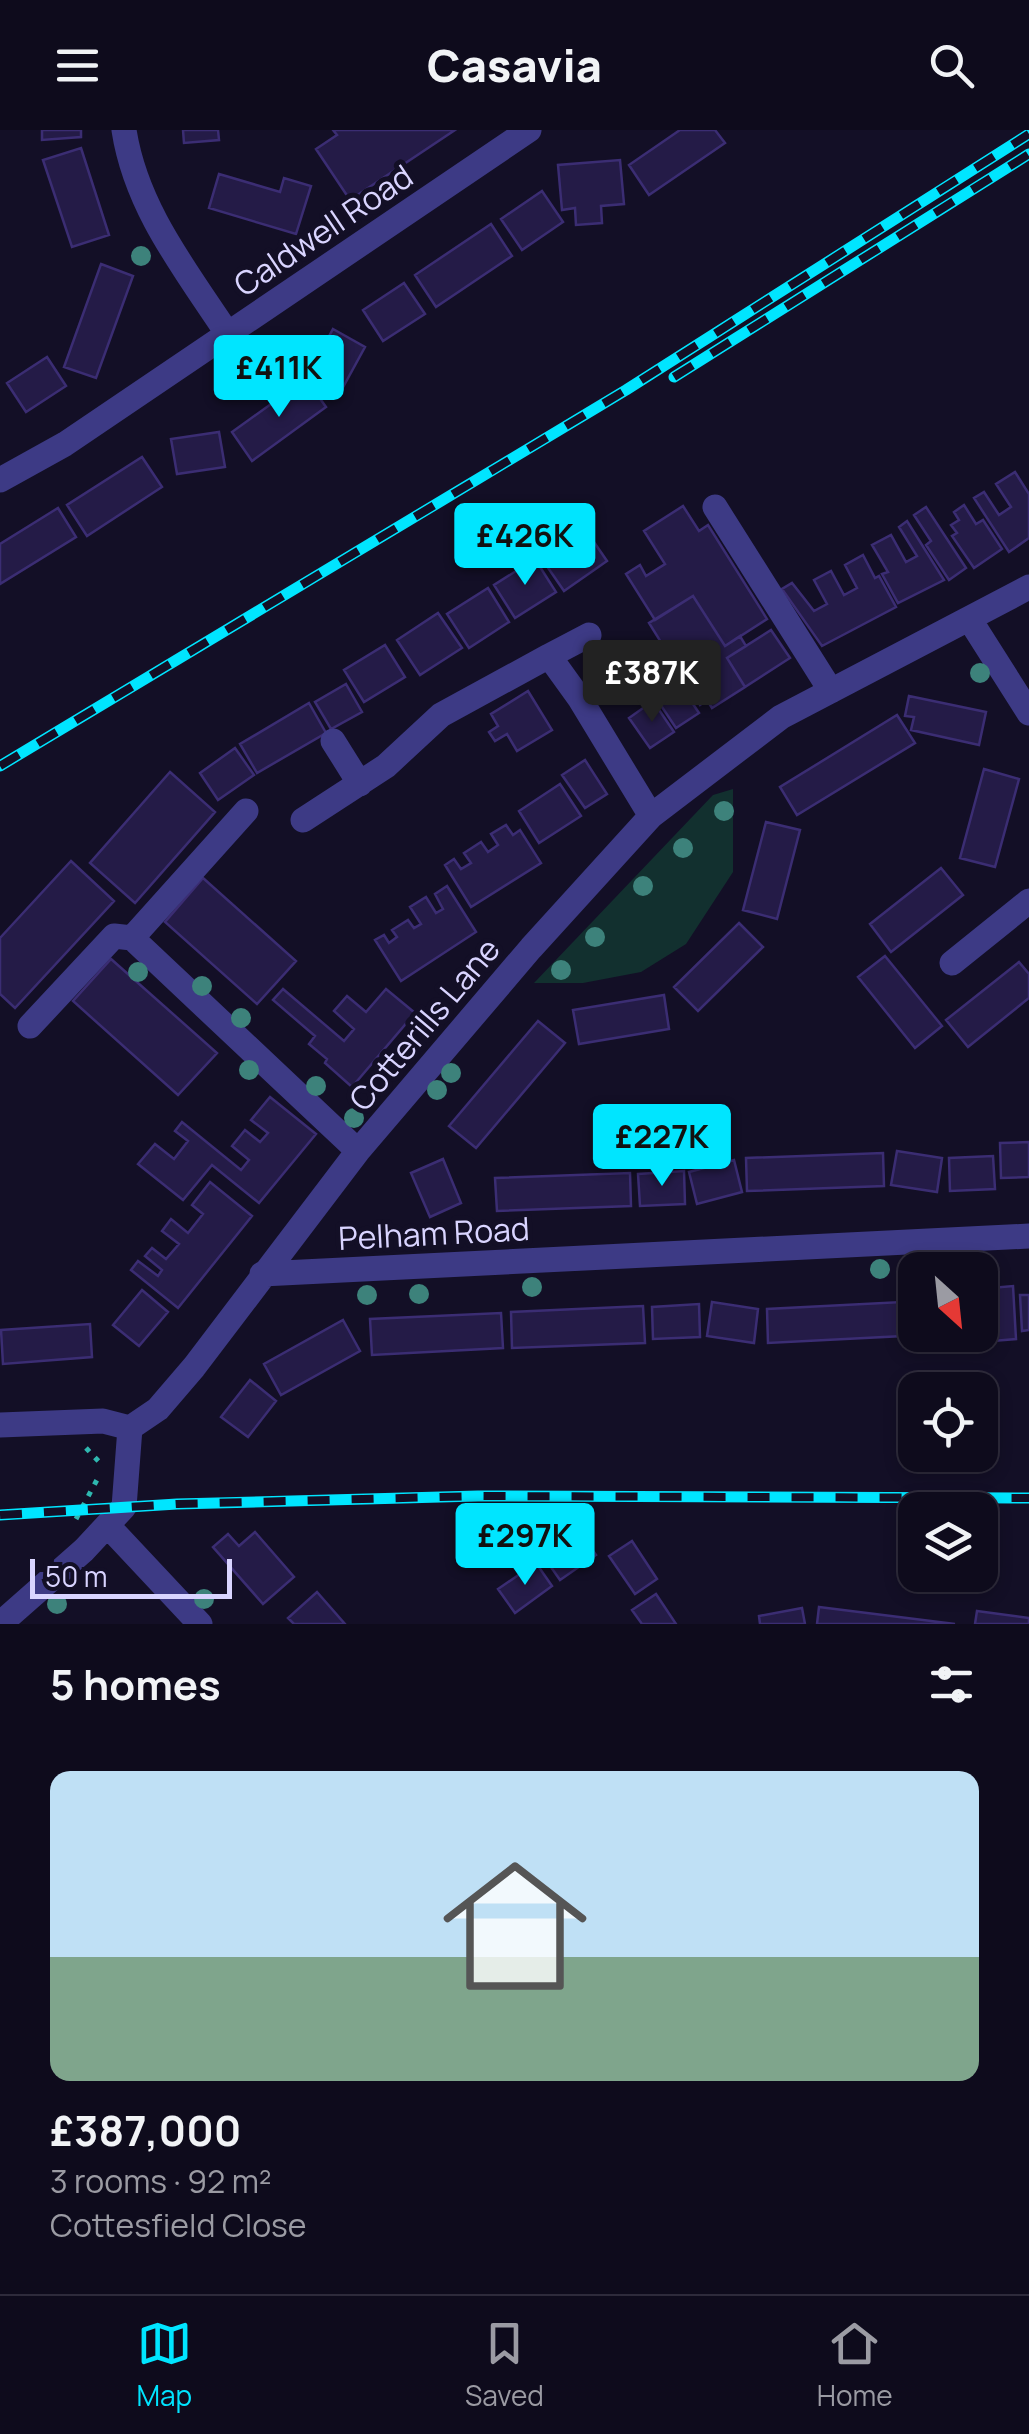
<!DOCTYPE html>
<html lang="en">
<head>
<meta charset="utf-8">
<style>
  :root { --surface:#0e0b1c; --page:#1c1929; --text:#f1f3f6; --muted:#9b9ba3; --line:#2e2b3b; --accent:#00e5ff }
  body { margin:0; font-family:Manrope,sans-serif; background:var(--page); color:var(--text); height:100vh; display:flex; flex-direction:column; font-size:38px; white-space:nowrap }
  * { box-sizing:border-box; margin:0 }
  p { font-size:32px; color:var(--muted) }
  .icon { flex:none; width:55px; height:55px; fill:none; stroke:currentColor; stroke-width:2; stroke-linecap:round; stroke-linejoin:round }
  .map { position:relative; height:1494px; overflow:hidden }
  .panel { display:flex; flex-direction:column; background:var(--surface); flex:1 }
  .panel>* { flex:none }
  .needle { width:65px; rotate:153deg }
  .controls { position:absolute; left:898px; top:1122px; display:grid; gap:20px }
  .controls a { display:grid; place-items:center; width:100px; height:100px; border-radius:20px; background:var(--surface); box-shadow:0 5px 15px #0003,0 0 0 2px var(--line); font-size:50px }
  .scale { position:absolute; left:30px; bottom:25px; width:202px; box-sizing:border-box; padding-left:10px; border:5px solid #d9d4ff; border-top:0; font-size:28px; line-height:35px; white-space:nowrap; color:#d9d4ff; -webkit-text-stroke:8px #130f26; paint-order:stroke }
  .price { position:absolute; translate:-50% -85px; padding:0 22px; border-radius:10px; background:var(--accent); color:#111; font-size:32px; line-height:65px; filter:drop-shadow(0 2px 5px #0008) }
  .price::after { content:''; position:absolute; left:50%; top:60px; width:30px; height:22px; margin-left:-15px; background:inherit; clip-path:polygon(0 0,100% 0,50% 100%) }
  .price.on { background:#222; color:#fff }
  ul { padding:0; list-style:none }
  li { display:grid; align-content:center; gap:20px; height:530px; padding:0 50px }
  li+li { border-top:2px solid var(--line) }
  li span { display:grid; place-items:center; height:310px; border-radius:20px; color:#555 }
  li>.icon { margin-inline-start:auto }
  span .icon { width:180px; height:180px; fill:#fffc; stroke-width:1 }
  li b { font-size:42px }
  h2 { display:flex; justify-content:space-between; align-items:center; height:120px; padding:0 50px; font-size:42px }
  header { display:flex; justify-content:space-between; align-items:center; height:130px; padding:0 50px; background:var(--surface); font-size:45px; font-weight:800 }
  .dock { display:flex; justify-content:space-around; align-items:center; height:140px; border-top:2px solid var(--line); background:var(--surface); font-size:28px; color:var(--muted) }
  .dock a { display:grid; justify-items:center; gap:5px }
  .dock .on { color:var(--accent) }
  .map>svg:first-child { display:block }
  .green { fill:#12302f }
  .building { fill:#241b47; stroke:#3b2d73; stroke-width:2.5 }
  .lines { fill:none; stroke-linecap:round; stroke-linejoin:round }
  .path { stroke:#2fb8b0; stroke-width:5; stroke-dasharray:5 8; stroke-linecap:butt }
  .minor { stroke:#3d3a85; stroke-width:25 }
  .rail-casing { stroke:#00e5ff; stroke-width:11 }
  .rail { stroke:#130f26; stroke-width:8; stroke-dasharray:22; stroke-linecap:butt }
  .tree { fill:#3d827b }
  .labels { text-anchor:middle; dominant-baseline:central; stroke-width:10; stroke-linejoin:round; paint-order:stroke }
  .street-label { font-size:32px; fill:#d9d4ff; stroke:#130f26 }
</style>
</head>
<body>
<header><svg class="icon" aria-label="menu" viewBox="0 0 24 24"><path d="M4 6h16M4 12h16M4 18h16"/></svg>Casavia<svg class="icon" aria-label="search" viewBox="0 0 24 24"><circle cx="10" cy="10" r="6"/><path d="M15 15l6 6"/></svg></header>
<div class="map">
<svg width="1029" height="1494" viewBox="0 0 1029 1494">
  <rect width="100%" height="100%" fill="#130f26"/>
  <path class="green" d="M733,659V742L686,814L641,842L583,853H534L713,665Z"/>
  <path class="building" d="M42,0H81V7L42,10Z
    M183,0H218L219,10L184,13Z
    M333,0H455L350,70L316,19L337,5Z
    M680,0H715L725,13L649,65L629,35Z
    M81,18L109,105L72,117L43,30Z
    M620,30L624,74L601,76L602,93L576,95L575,78L562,80L558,35Z
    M219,44L280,62L284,48L311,56L296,104L209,78Z
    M542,61L563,92L522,120L501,89Z
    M491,94L512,126L436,177L415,145Z
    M101,134L133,146L96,248L64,237Z
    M404,153L425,184L383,211L363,180Z
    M333,199L365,217L342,259L310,241Z
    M47,227L66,256L26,282L7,253Z
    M306,249L326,277L252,331L232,302Z
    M219,302L225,337L177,344L171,309Z
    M142,327L162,357L87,406L67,375Z
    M1015,342L1029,364V408L1009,422L974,368L984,362L999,385L1011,377L996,354Z
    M964,375L976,394L983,390L1002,419L974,438L952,406L957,403L951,395L959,390L954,382Z
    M683,376L699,401L708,395L767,489L725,516L693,466L655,490L626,444L640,435L646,446L665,434L644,401Z
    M926,377L966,438L949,450L926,415L931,411L914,385Z
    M58,378L76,407L0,454V414Z
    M907,391L944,450L898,473L882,444L888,442L872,415L891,405L906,432L917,426L899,397Z
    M585,399L607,431L564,461L542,429Z
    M863,425L875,448L879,446L896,477L822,516L782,459L792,453L814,481L827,474L814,450L831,441L844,465L857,458L845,435Z
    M535,429L556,462L515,488L494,455Z
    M488,458L509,492L469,518L447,484Z
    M693,466L725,516L740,506L746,516L727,528L745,557L712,578L707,570L700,575L649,493Z
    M438,483L462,518L420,545L397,510Z
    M771,500L790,528L745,557L727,528Z
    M385,515L405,547L364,572L344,540Z
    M677,550L699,583L676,598L654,565Z
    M346,554L362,582L331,599L315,572Z
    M528,561L552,600L517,621L507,604L495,611L489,602L498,596L491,584Z
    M909,566L986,582L979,615L911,600L914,587L905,586Z
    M653,571L674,602L650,618L629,588Z
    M309,573L326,603L257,643L240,614Z
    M897,585L915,613L797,685L780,657Z
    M235,618L254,645L218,670L200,643Z
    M585,630L607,664L585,678L562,645Z
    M984,639L1019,649L995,737L960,728Z
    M170,642L215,682L135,773L90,733Z
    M560,654L581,686L539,713L519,681Z
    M766,692L800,700L777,789L743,780Z
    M506,695L513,705L520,700L541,733L471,777L445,735L454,729L461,739L471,733L464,723L481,712L488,722L498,715L491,704Z
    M71,731L114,771L15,878L0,864V808Z
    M941,738L963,765L891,822L870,794Z
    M203,748L296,831L257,874L165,792Z
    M447,756L476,802L401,851L375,810L384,805L389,813L397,807L392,800L408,790L414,798L421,794L410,777L426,767L436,783L443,779L435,764Z
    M739,793L763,817L698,881L674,857Z
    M885,826L942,896L915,918L858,847Z
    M111,829L217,923L178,965L73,871Z
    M1019,832L1029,844V868L968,917L946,890Z
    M283,859L344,911L354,899L334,881L347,866L366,882L386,859L415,883L352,957L325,933L327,929L309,914L315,906L273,870Z
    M664,865L669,899L579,914L573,880Z
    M538,891L565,913L476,1018L449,996Z
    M270,967L316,1004L259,1073L212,1035L183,1070L138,1034L155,1014L174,1029L188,1011L175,1001L182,992L241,1040L249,1030L232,1016L245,1000L260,1012L268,1003L251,990Z
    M1029,1012V1047L1001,1048L1000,1013Z
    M897,1021L942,1028L937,1062L891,1055Z
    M883,1023L884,1056L747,1061L746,1028Z
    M993,1026L995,1059L950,1061L949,1028Z
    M443,1029L461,1073L430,1087L411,1043Z
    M734,1030L742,1062L697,1074L689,1042Z
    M684,1041L685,1074L640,1076L638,1044Z
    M630,1043L631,1076L497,1081L495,1048Z
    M210,1052L252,1086L178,1178L131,1140L138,1131L158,1146L162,1140L145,1126L152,1118L166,1129L179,1114L162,1101L171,1089L188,1103L203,1084L192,1075Z
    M1013,1156L1016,1209L993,1211L992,1189L980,1190V1159Z
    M142,1160L168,1182L139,1216L113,1195Z
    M1020,1165H1029V1200L1022,1201Z
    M712,1172L758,1179L754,1213L707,1206Z
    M902,1172L903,1206L768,1213L767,1179Z
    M699,1174L700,1207L653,1209L652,1177Z
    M643,1176L645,1213L512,1218L511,1182Z
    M501,1183L503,1218L372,1225L370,1189Z
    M343,1190L360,1221L281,1265L264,1234Z
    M90,1194L92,1227L3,1234L1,1200Z
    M250,1250L276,1271L248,1307L221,1287Z
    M255,1402L294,1447L263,1474L213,1417L228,1404L239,1416Z
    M580,1402L596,1425L560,1450L544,1427Z
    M632,1411L657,1449L635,1464L609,1426Z
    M536,1433L552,1456L515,1483L498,1459Z
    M317,1462L345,1494H294L288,1488Z
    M656,1464L676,1494H642L632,1480Z
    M819,1477L955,1494H817Z
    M802,1478L805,1494H760L759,1486Z
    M977,1481L1029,1488V1494H975Z"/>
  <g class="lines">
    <path class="path" d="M86,1318L103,1336
      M76,1389L99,1346"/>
    <path class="minor" d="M124,0C136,78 185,139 227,203
      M0,350L65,314L529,0
      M715,377L831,561
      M970,490L1029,583
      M549,526L589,505
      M333,611L360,654
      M303,690L386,636L441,585L549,526L580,569L651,686
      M132,808L358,1021
      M952,833L1029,771
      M30,896L114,806L132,808L246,681
      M262,1144L1029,1106
      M0,1295L103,1291L130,1298
      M130,1298L158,1279L194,1237L358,1021L531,818L651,686L781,587L1029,457
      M109,1397L200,1494
      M0,1494L84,1420L124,1377L130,1298"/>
    <g class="rail-casing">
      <path id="rail" d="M674,247L1029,24
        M0,636L626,260L1029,4
        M0,1385L177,1374L478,1366L1029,1368"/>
    </g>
    <use href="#rail" class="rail"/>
  </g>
  <g class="tree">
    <circle cx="141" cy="126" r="10"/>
    <circle cx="980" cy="543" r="10"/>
    <circle cx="724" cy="681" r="10"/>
    <circle cx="683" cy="718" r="10"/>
    <circle cx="643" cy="756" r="10"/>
    <circle cx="595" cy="807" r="10"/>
    <circle cx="561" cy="840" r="10"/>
    <circle cx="138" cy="842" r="10"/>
    <circle cx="202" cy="856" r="10"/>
    <circle cx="241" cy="888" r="10"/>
    <circle cx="249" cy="940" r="10"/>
    <circle cx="451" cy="943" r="10"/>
    <circle cx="316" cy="956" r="10"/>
    <circle cx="437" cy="960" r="10"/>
    <circle cx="354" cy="988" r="10"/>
    <circle cx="880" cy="1139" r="10"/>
    <circle cx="532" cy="1157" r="10"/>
    <circle cx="419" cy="1164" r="10"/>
    <circle cx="367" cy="1165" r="10"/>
    <circle cx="204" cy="1469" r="10"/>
    <circle cx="57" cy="1474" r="10"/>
  </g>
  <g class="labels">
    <g class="street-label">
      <text transform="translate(323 100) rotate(-34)">Caldwell Road</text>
      <text transform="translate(424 894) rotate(-50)">Cotterills Lane</text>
      <text transform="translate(434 1103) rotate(-3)">Pelham Road</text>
    </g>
  </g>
</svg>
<div class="controls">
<a><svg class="needle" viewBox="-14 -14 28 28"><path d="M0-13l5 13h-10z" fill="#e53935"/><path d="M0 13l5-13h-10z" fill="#9b9ba3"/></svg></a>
<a><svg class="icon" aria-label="locate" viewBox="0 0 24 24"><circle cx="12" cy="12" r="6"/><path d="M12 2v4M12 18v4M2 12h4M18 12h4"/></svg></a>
<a><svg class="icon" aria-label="layers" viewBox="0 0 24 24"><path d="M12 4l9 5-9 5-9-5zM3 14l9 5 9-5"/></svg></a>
</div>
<div class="scale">50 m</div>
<b class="price" style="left:279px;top:290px">£411K</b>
<b class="price" style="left:525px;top:458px">£426K</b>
<b class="price on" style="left:652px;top:595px">£387K</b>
<b class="price" style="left:662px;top:1059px">£227K</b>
<b class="price" style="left:525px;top:1458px">£297K</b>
</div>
<section class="panel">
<h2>5 homes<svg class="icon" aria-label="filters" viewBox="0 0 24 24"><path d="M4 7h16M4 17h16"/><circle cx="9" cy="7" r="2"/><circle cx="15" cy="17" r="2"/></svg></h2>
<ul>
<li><span style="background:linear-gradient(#bfe0f5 60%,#7fa58c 0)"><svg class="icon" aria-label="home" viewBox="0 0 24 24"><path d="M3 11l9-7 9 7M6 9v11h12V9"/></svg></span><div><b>£387,000</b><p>3 rooms · 92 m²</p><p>Cottesfield Close</p></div></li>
</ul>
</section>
<nav class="dock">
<a class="on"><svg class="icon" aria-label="map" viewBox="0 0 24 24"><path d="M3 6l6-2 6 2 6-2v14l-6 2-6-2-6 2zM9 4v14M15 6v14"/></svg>Map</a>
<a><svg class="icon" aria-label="saved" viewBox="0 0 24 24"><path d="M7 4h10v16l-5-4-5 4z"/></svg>Saved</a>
<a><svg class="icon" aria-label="home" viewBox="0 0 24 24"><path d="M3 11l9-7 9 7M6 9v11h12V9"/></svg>Home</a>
</nav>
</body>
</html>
